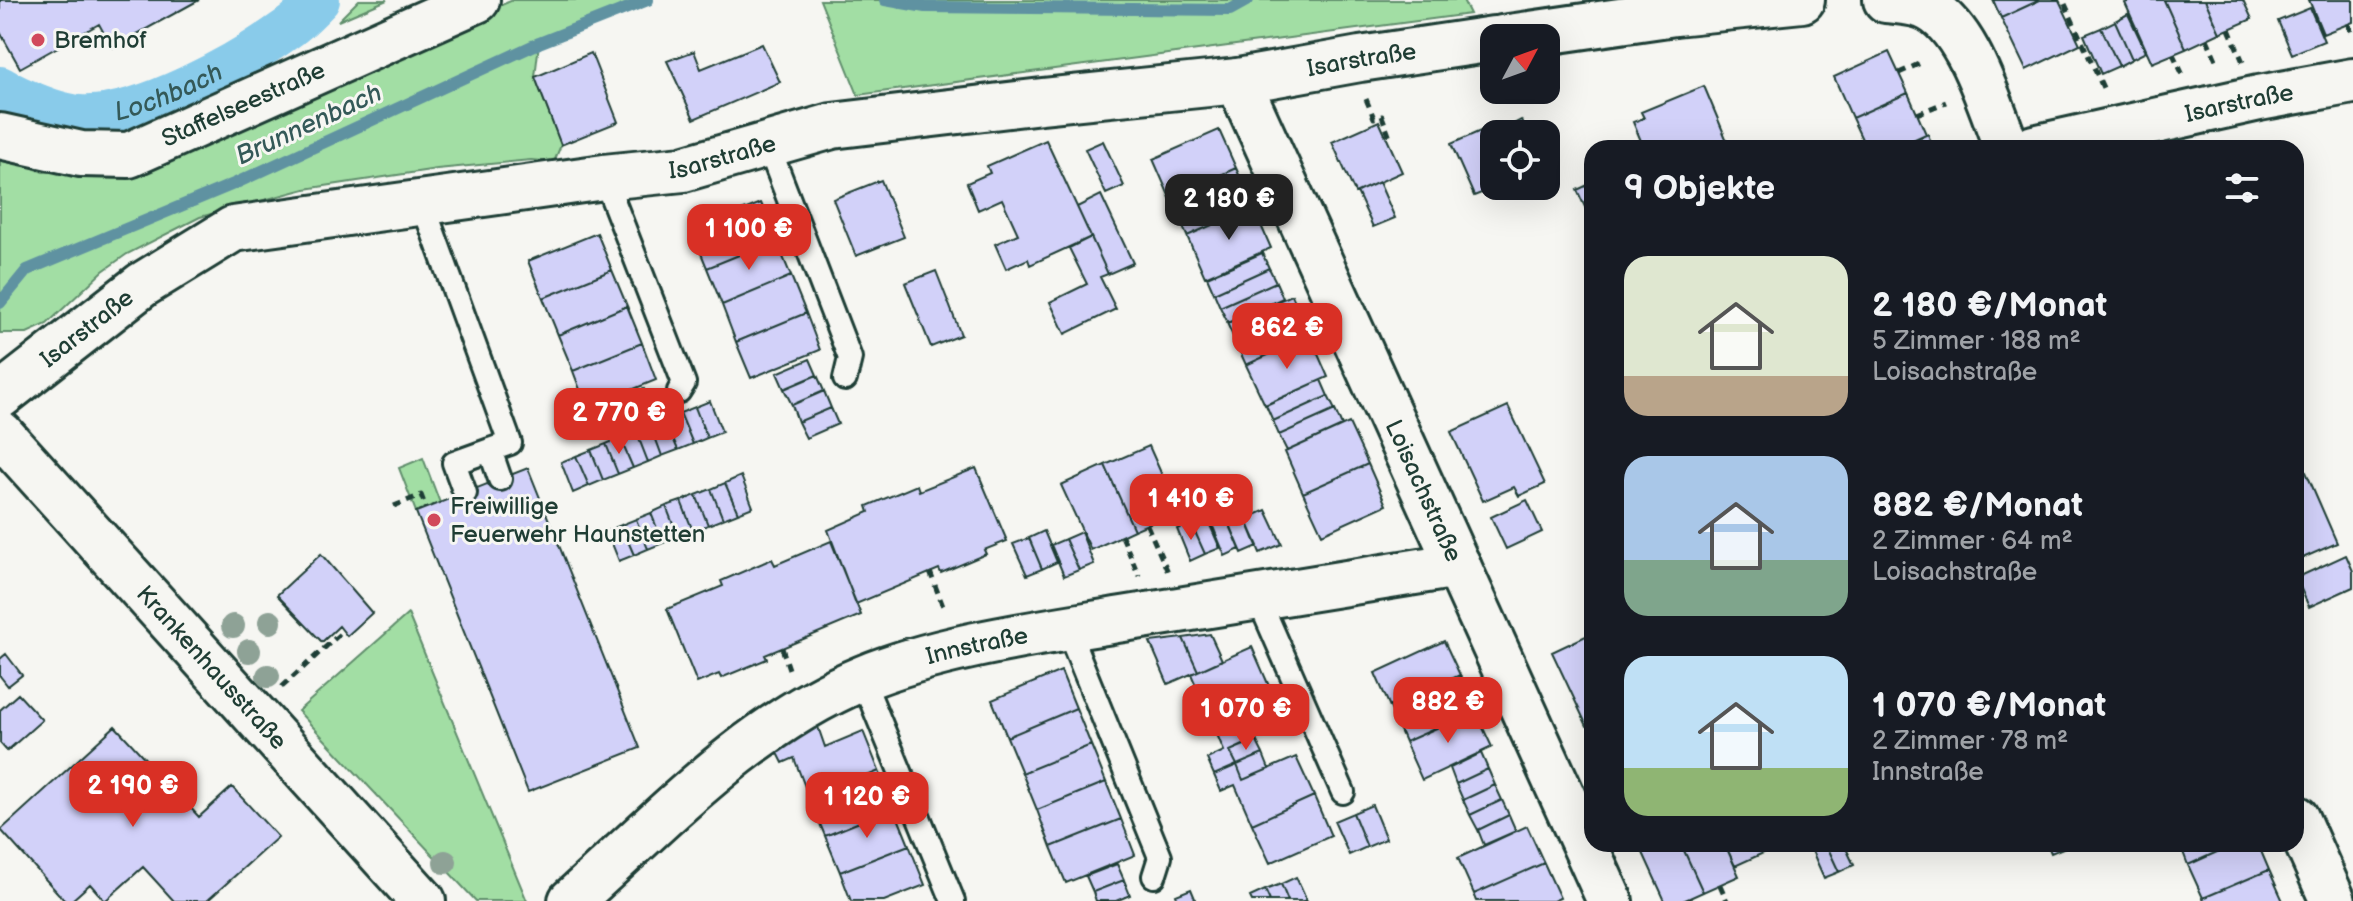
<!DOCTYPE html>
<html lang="de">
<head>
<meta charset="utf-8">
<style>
  :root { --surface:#171b24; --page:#20242c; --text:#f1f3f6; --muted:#9ea1a6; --accent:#d93025 }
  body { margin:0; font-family:"Balsamiq Sans",sans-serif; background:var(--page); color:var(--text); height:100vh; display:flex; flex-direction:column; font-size:30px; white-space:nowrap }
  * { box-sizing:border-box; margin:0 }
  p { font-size:26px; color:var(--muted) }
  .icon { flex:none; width:44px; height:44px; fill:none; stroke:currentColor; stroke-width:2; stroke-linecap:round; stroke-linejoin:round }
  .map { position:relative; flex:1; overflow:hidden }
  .panel { position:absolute; left:1584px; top:140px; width:720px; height:712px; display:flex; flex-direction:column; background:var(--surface); border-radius:24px; box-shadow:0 8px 32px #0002 }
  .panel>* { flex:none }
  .needle { width:52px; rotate:49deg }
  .fabs { position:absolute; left:1480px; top:24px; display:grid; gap:16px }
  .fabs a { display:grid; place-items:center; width:80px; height:80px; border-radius:16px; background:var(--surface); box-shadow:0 8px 32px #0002; font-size:40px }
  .price { position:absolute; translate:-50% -68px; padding:0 18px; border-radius:16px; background:var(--accent); color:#fff; font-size:26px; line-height:52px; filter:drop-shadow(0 2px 4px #0008) }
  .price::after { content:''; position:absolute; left:50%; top:48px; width:24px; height:18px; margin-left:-12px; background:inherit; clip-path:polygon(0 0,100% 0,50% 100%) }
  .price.active { background:#222; color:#fff }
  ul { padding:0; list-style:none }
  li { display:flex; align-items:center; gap:24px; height:200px; padding:0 40px }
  li span { display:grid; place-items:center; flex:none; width:224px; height:160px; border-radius:24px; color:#555 }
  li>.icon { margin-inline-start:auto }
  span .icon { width:96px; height:96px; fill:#fffc; stroke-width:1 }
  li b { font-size:34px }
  h2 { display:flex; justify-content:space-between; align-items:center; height:96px; padding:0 40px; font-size:34px }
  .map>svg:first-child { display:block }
  .green { fill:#a2dea4; stroke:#608e6c; stroke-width:2 }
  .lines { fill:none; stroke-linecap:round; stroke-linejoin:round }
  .stream { stroke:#5f92a1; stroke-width:12 }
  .canal { stroke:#89cbea; stroke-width:42 }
  .building { fill:#d2d1f9; stroke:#1f3d34; stroke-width:2 }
  .service-casing { stroke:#1f3d34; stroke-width:28 }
  .minor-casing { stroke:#1f3d34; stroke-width:50 }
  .path { stroke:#1f3d34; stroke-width:5; stroke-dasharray:8 6; stroke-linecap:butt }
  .service { stroke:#f6f6f2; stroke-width:22 }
  .minor { stroke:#f6f6f2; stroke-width:44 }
  .tree { fill:#8ea296 }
  .poi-dot { fill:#d1495b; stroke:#f6f6f2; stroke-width:3 }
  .labels { text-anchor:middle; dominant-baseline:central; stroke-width:6; stroke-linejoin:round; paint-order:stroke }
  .poi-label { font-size:24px; fill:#1f3d34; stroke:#f6f6f2; text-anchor:start }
  .street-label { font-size:24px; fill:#1f3d34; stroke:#f6f6f2 }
  .water-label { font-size:26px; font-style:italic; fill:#345958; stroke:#f6f6f2 }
</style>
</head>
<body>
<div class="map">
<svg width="2353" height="901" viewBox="0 0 2353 901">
  <rect width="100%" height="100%" fill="#f6f6f2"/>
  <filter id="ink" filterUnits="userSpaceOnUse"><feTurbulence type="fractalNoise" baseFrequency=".0125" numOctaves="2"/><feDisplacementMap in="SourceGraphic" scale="16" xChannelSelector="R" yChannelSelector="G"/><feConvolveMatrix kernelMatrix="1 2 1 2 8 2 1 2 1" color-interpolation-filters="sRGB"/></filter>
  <g filter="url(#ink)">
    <path class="green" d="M359,0H387L338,21Z
      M513,0H648L539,43L535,77L561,145L554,162L531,160L437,169L305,189L200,217L127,254L103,271L47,324L27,333H0V154L43,172H112Z
      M820,0H1463L1470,14L858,95Z
      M423,458L440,503L416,512L399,468Z
      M408,614L527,901H476L298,711Z"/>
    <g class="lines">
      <path class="stream" d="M885,0L925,7L1230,10L1248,0
        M0,303L27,270L236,183L539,43L648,0"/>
      <path class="canal" id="s1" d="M0,87C18,98 59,115 80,116C139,120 240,63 287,29C299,21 309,10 319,0"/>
    </g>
    <path class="building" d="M0,0H199L112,48L99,24L20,68L0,32Z
      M1993,0H2040L2001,18Z
      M2040,0H2059L2080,44L2026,70L2001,18Z
      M2132,0H2164L2186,49L2152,63L2125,3Z
      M2164,0H2205L2220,33L2186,49Z
      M2205,0H2243L2252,19L2220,33Z
      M2309,0H2353V22L2323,34Z
      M2310,8L2324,41L2292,54L2278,21Z
      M2128,14L2146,52L2132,59L2115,21Z
      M2115,21L2132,59L2119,66L2101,28Z
      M2101,28L2119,66L2101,74L2084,35Z
      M762,44L780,82L694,119L667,61L694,51L701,69Z
      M1889,52L1908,93L1852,118L1834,77Z
      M591,53L618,122L561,145L535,77Z
      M1704,86L1730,148H1644L1633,122L1644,118L1641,112Z
      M1908,93L1926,134L1895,148H1866L1852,118Z
      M1521,120L1528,134H1509L1506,128Z
      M1379,121L1402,172L1355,193L1332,142Z
      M1494,125L1498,134H1494V186H1499L1474,196L1451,144Z
      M1219,130L1236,168L1170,198L1153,159Z
      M1928,134L1933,148H1897Z
      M1046,140L1091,237L1030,265L1028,259L1006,269L995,244L1018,234L1002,199L978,210L967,183L990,173L987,166Z
      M1103,141L1124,186L1106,194L1085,149Z
      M1236,168L1253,207L1187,236L1170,198Z
      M881,180L904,237L856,256L833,199Z
      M1379,182L1395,218L1373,227L1357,192Z
      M1592,183V222L1577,190Z
      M1101,195L1133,263L1108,274L1077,207Z
      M761,203L776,240L707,268L692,231Z
      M1253,207L1271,248L1205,277L1187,236Z
      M597,233L612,270L543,298L528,261Z
      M1091,237L1108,274L1100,277L1116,309L1065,334L1050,302L1087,284L1069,248Z
      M776,240L791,276L722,305L707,268Z
      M1262,253L1269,268L1214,293L1207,277Z
      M1269,268L1276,282L1220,307L1214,293Z
      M612,270L627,306L558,335L543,298Z
      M936,271L961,335L931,347L905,283Z
      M791,276L806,313L736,342L722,305Z
      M1276,282L1283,298L1228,323L1220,307Z
      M1292,295L1310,336L1246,365L1227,323Z
      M627,306L642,343L573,371L558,335Z
      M806,313L820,350L751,378L736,342Z
      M1310,336L1328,377L1265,405L1246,365Z
      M642,343L656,380L587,408L573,371Z
      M810,359L817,375L784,389L777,373Z
      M817,375L824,391L792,405L784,389Z
      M1321,380L1328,396L1273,421L1266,405Z
      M644,389L650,405L619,417L612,401Z
      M824,391L831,408L798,422L792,405Z
      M1328,396L1335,410L1279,435L1273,421Z
      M710,401L722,432L707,438L695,407Z
      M650,405L656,420L625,434L619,417Z
      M1508,406L1545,484L1519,496L1514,487L1483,501L1451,432Z
      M695,407L707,438L693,444L680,413Z
      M831,408L838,424L806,438L798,422Z
      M1335,410L1342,426L1287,451L1279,435Z
      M680,413L693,444L678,450L665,420Z
      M665,420L678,450L662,456L651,426Z
      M1349,423L1368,464L1303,493L1285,452Z
      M651,426L662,456L648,462L636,431Z
      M636,431L648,462L633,468L620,438Z
      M620,438L633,468L618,474L606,444Z
      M606,444L618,474L603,480L591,450Z
      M1149,446L1178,511L1134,530L1105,465Z
      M591,450L603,480L589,486L576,456Z
      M576,456L589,486L573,493L561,462Z
      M1368,464L1386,505L1322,534L1303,493Z
      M1105,465L1134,530L1091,550L1061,485Z
      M528,468L640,748L528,792L416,512Z
      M976,468L1007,541L984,550L986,554L941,573L939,569L856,604L828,530L869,512L867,506L917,485L919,491Z
      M2306,472L2337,543L2296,561V476Z
      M741,476L753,507L738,513L725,483Z
      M725,483L738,513L723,519L711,489Z
      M711,489L723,519L708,525L696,495Z
      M696,495L708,525L693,531L681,501Z
      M1527,500L1542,532L1506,549L1491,517Z
      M681,501L693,531L678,537L666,506Z
      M666,506L678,537L663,543L651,513Z
      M1266,510L1282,544L1260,553L1246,519Z
      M1243,512L1258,546L1242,553L1228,520Z
      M651,513L663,543L648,549L636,519Z
      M1206,516L1220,548L1205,554L1191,523Z
      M1226,516L1240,549L1225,556L1211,522Z
      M636,519L648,549L634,555L621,525Z
      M1191,523L1205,554L1190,561L1177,529Z
      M621,525L634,555L619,561L607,531Z
      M1044,531L1057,562L1042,569L1029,538Z
      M1081,532L1094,564L1079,570L1065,539Z
      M1029,538L1042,569L1027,575L1013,544Z
      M1065,539L1079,570L1064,576L1051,545Z
      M831,541L861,615L765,655L767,659L721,678L719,674L697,683L667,609L723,586L721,581L772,559L775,565Z
      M321,554L372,613L347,636L339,626L322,642L277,595Z
      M2346,555L2353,571V587L2309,607L2296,578Z
      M1592,633V724L1587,726L1552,652Z
      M1210,634L1222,660L1198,671L1183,638Z
      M1183,638L1198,671L1168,684L1150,642Z
      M1444,641L1460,675L1390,707L1375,673Z
      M1252,647L1269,686L1208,713L1191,674Z
      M6,654L22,675L8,686L0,676V659Z
      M1061,671L1076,708L1007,737L992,700Z
      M1460,675L1475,711L1405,742L1390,707Z
      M1269,686L1287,725L1230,751L1237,765L1214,775L1207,759L1224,751L1208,713Z
      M18,694L42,720L7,751L0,743V710Z
      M1076,708L1091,745L1022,773L1007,737Z
      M1475,711L1492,747L1422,780L1405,742Z
      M817,724L825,747L863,731L879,771L810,800L794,758L783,763L776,749Z
      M115,726L199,817L232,787L278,837L207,901H174L143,867L105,901L90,884L71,901H65L1,830Z
      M1256,740L1263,754L1237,765L1230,751Z
      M1091,745L1106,782L1037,810L1022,773Z
      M1481,753L1488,769L1456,784L1450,768Z
      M1263,754L1269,769L1243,780L1237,765Z
      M1296,757L1314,796L1252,824L1235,785L1221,791L1214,775L1237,765L1243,780Z
      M1488,769L1495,785L1463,800L1456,784Z
      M879,771L894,808L825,836L810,800Z
      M1106,782L1121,819L1051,847L1037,810Z
      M1495,785L1502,800L1470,815L1463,800Z
      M1314,796L1331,836L1270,863L1252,824Z
      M1502,800L1509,815L1478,830L1470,815Z
      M1372,805L1386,839L1367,847L1353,813Z
      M894,808L909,845L840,872L825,836Z
      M1353,813L1367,847L1349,855L1334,821Z
      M1509,815L1516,831L1484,845L1478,830Z
      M1121,819L1135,855L1066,883L1051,847Z
      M1527,826L1544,863L1474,894L1458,858Z
      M1639,844H1681L1703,892L1683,901H1665Z
      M1681,844H1725L1739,876L1703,892Z
      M1725,844H1783L1735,866Z
      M1809,844H1826L1839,872L1824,878Z
      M1826,844H1844L1854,865L1839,872Z
      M2047,844H2067L2068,846L2051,853Z
      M2180,844H2235L2188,865Z
      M2235,844H2258L2269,870L2203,898L2188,865Z
      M909,845L925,885L884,901H851L840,872Z
      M1544,863L1560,898L1553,901H1477L1474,894Z
      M1117,864L1124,880L1093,892L1086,876Z
      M2269,870L2283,901H2205L2203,898Z
      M1296,877L1307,901H1288L1281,884Z
      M1124,880L1130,895L1116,901H1096L1093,892Z
      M1281,884L1288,901H1270L1265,890Z
      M1191,889L1196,901H1178L1176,895Z
      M1265,890L1270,901H1252L1250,897Z"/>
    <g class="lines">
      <g class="service-casing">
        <path id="service" d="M768,145L850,358L845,379
          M604,177L684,383L679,391
          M422,202L510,443L490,450L500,479
          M465,493L454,463L490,450
          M1258,598L1343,792
          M1067,628L1160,857L1154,876
          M862,678L953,901"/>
      </g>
      <g class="minor-casing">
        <g id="minor">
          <path d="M1886,0C1897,1 1912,2 1923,6C1968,23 1990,107 2007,148"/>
          <path d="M1502,38L1675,13L1802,0"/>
          <path id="s2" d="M1238,81L1610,901"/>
          <path id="s3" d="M0,136L81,154L129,155L477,0"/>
          <path id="s4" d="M2034,148L2259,98L2353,81"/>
          <path id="s5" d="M0,396L142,285L233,229L604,177L683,169L832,126L1042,101L1238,81L1360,59L1494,39"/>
          <path id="s6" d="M0,433L423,901"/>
          <path d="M2296,818L2333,901"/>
          <path id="s7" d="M571,901C662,820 749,725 863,678C941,646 1040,633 1123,619C1234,601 1346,584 1458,565"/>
        </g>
      </g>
      <path class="path" d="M2065,4L2104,90
        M2348,24L2353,37
        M2229,29L2243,62
        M2207,39L2218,64
        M2173,54L2183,75
        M1899,73L1923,62
        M1366,99L1374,118L1382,116L1390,138
        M1917,114L1946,102
        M394,506L421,495L426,508
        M1147,525L1168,572
        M1122,536L1139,576
        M930,572L944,609
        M782,648L789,669
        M282,687L343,631
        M1720,885L1727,901
        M1689,898L1690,901"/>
      <use href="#service" class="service"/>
      <use href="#minor" class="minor"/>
    </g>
    <g class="tree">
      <circle cx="270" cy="622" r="12"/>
      <circle cx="233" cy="626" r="12"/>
      <circle cx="249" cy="651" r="12"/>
      <circle cx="268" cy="676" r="12"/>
      <circle cx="445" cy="862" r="12"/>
    </g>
  </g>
  <g class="poi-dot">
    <circle cx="38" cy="40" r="8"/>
    <circle cx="434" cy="520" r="8"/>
  </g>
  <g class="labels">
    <g class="poi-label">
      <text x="54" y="40">Bremhof</text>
      <text x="450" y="506">Freiwillige<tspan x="450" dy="28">Feuerwehr Haunstetten</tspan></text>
    </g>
    <g class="street-label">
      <text stroke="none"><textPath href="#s5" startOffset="1430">Isarstraße</textPath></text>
      <text stroke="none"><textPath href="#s4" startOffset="210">Isarstraße</textPath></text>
      <text stroke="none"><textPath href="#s3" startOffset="256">Staffelseestraße</textPath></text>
      <text stroke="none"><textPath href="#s5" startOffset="782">Isarstraße</textPath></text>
      <text stroke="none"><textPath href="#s5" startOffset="110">Isarstraße</textPath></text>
      <text stroke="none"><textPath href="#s2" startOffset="450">Loisachstraße</textPath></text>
      <text stroke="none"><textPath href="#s7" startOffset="488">Innstraße</textPath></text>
      <text stroke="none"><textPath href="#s6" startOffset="316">Krankenhausstraße</textPath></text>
    </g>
    <g class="water-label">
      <text stroke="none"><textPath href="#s1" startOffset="178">Lochbach</textPath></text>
      <text transform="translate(309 125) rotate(-25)">Brunnenbach</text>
    </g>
  </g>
</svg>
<div class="fabs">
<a><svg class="needle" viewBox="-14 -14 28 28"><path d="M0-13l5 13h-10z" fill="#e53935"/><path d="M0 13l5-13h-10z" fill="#9ea1a6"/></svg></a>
<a><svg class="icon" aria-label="locate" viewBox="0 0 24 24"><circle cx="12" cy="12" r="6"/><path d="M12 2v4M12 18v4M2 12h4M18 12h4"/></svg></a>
</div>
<b class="price active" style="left:1229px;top:242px">2 180 €</b>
<b class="price" style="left:749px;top:272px">1 100 €</b>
<b class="price" style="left:1287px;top:371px">862 €</b>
<b class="price" style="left:619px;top:456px">2 770 €</b>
<b class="price" style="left:1191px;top:542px">1 410 €</b>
<b class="price" style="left:1448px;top:745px">882 €</b>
<b class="price" style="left:1246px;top:752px">1 070 €</b>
<b class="price" style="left:133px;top:829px">2 190 €</b>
<b class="price" style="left:867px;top:840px">1 120 €</b>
<section class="panel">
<h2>9 Objekte<svg class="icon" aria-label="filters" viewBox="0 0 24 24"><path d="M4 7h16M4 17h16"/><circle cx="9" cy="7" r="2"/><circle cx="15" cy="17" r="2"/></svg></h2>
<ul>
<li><span style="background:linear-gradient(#dfe7d0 75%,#b9a48a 0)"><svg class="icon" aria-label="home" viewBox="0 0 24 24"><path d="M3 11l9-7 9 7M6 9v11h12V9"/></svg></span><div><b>2 180 €/Monat</b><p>5 Zimmer · 188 m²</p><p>Loisachstraße</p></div></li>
<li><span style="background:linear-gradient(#a9c7e8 65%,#7fa58c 0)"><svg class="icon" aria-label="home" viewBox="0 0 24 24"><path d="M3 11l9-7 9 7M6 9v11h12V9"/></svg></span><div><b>882 €/Monat</b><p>2 Zimmer · 64 m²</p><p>Loisachstraße</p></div></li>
<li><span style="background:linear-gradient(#bfe0f5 70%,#8fb573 0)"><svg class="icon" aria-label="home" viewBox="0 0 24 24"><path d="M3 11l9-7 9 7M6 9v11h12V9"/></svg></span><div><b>1 070 €/Monat</b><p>2 Zimmer · 78 m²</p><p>Innstraße</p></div></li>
</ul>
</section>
</div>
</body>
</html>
